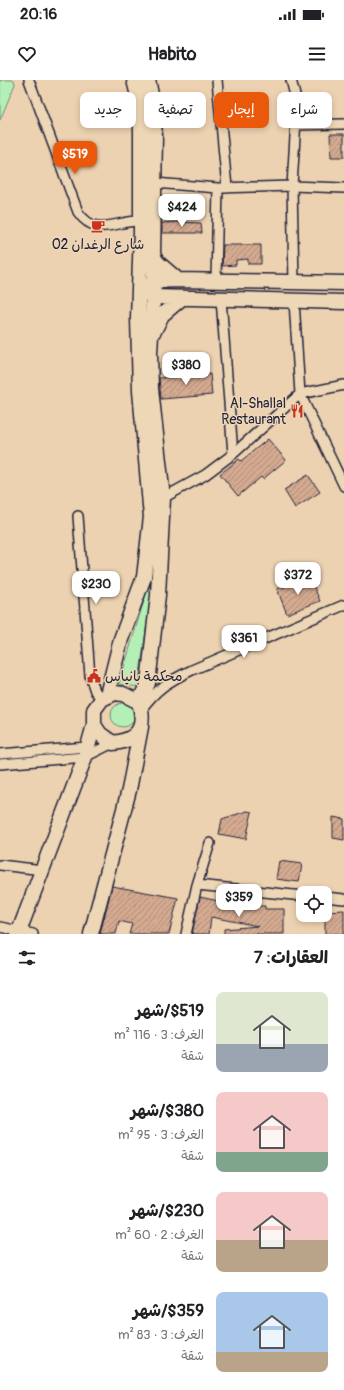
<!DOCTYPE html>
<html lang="ar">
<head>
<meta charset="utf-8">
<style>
  :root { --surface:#fff; --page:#f6f6f6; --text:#202124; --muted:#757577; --accent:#ea580c }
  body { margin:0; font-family:Pangolin,"Playpen Sans Arabic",sans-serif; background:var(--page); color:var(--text); direction:rtl; height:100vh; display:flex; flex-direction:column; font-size:15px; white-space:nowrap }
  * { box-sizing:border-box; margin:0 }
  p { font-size:13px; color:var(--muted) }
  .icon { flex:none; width:22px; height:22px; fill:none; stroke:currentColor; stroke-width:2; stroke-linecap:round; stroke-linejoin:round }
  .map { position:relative; height:854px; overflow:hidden; direction:ltr }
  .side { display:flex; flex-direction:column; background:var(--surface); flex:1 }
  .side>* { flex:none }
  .hud { position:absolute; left:12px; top:12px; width:320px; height:36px; direction:rtl; display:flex; gap:8px }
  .buttons { position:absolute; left:296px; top:806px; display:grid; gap:8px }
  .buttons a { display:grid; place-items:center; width:36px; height:36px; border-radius:8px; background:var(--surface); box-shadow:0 2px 6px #0003; font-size:20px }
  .price { position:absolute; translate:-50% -34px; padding:0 9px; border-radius:8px; background:#fff; color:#222; font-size:13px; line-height:26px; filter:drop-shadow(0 1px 2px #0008) }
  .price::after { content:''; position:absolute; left:50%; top:24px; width:12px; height:9px; margin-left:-6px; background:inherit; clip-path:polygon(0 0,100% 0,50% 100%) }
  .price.selected { background:var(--accent); color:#fff }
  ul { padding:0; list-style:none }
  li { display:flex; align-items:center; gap:12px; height:100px; padding:0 16px }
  li span { display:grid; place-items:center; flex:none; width:112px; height:80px; border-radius:8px; color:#555 }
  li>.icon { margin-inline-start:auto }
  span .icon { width:48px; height:48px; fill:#fffc; stroke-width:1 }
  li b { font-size:17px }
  h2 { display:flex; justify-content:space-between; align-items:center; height:48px; padding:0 16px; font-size:17px }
  .tag { padding:0 14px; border-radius:8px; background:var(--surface); box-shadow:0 2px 6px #0003; font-size:14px; line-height:36px }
  .tag.selected { background:var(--accent); color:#fff }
  .status { display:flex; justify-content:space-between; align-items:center; height:28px; padding:0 20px; background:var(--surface); direction:ltr }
  .status svg { height:11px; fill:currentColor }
  header { display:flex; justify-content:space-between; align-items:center; height:52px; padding:0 16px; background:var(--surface); font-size:18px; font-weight:700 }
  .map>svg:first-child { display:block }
  .green { fill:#b4f0b5; stroke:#6b8978 }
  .building { fill:url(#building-hatch); stroke:#22223b }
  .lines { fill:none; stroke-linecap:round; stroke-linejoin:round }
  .minor-casing { stroke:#22223b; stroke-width:12 }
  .primary-casing { stroke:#22223b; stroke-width:17 }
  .minor { stroke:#edd7b6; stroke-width:9 }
  .primary { stroke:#edd7b6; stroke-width:14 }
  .labels { text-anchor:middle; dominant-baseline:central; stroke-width:3; stroke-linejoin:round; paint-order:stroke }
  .poi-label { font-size:14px; fill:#22223b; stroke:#edd7b6 }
</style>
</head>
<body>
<div class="status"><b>20:16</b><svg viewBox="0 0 49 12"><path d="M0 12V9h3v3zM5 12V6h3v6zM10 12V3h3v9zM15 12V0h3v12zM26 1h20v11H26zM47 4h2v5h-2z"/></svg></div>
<header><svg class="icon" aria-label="menu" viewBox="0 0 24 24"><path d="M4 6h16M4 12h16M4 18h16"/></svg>Habito<svg class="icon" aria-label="heart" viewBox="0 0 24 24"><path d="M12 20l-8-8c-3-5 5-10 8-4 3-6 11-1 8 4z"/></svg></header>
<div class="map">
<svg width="344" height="854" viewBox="0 0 344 854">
  <defs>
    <pattern id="building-hatch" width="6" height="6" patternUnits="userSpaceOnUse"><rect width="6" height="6" fill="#d4aa90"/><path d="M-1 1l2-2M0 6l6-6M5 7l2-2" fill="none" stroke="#ac8a77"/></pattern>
  </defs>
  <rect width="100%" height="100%" fill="#edd2b1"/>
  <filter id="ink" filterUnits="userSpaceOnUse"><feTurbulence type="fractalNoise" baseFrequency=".025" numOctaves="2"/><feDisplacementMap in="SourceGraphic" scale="8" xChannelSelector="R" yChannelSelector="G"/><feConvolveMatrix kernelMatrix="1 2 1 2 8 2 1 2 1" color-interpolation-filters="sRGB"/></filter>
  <g filter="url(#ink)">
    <path class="green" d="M0,0H14L15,4L0,40Z
      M148,507L152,508L138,607L119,604Z
      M111 635a12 12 0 1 1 24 0a12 12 0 1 1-24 0Z"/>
    <path class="building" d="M330,54H344V77H331Z
      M176,142L201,143L202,153H162V143Z
      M223,165H261V184H248V179L236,180V185L222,186Z
      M210,294L212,315L161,319L159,298Z
      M268,359L286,380L263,399L261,397L238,416L220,394L239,379L241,381Z
      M308,395L320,412L295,428L284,410Z
      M310,498L320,521L287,534L277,509Z
      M247,731L252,732L246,759L219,754L222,739Z
      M333,737L344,739V760L333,758Z
      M279,781L302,784L299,802L276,799Z
      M112,806L178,818L169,854H129L132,844L119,841L116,854H100Z
      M200,817L237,825L236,826H265V829H284V854H224V849L258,846L211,837L209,854H192Z
      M344,830V854H325V831Z"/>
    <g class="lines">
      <g class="minor-casing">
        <path id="minor" d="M29,0L78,132C97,160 119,138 146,141
          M217,0L227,108
          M291,0L297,23L292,106L294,202
          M295,45L344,44
          M154,103L218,108L292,106L344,108
          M216,200L218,108
          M221,219L233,374
          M294,221L300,314L344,406
          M163,418L205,395L233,374L300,314L344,305
          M78,436L90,596L95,611L102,619
          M141,630C156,609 169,601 192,590L344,525
          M0,674L87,667
          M0,684L85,677L113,663
          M0,785L43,790
          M197,805L303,816
          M325,817L344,819
          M0,847L33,854
          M186,854L197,805L210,763"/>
      </g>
      <g class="primary-casing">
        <path id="primary" d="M153,175L157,182L178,200
          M147,208L154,201L178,200L344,203
          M147,212L153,217L344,222
          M154,251L162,235L182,218
          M107,615L121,559L144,497L151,437L140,311L138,238L141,151V51L139,20L134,0
          M139,622L148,603L158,515L163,418L151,309L150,273L154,201L153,175L155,55L152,19L148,0
          M18,854L85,677L94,645V630L102,619L115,613L123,614L139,622C146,646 140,660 113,663L100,654L94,645
          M91,854L129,710L141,647"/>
      </g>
      <use href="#minor" class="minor"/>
      <use href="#primary" class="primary"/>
    </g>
  </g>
  <defs>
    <g id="cafe-bare" transform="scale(1.08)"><path d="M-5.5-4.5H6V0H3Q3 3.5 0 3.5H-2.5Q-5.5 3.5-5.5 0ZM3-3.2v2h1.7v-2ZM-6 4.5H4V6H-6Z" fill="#c8321e" stroke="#edd7b6" stroke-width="2.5" paint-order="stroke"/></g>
    <g id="restaurant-bare" transform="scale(1.08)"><path d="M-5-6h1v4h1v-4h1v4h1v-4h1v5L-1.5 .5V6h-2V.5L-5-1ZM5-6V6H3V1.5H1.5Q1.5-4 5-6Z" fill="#c8321e" stroke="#edd7b6" stroke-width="2.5" paint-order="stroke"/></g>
    <g id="civic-bare" transform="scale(1.08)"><path d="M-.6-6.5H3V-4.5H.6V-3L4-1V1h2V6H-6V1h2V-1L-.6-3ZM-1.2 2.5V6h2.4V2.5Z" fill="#c8321e" stroke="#edd7b6" stroke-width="2.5" paint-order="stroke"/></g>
  </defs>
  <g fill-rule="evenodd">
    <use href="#cafe-bare" x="98" y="146"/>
    <use href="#restaurant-bare" x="297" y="331"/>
    <use href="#civic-bare" x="94" y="596"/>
  </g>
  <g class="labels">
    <g class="poi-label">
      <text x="98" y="164">O2 شارع الرغدان</text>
      <text x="286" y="323" text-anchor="end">Al-Shallal<tspan x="286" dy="16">Restaurant</tspan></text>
      <text x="105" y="596" text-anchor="start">محكمة بانياس</text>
    </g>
  </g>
</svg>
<div class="buttons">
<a><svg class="icon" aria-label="locate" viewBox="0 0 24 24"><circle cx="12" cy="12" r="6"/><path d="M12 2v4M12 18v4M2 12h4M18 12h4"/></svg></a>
</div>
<b class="price selected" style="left:75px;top:95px">$519</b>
<b class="price" style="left:182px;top:148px">$424</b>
<b class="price" style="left:186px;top:306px">$380</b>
<b class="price" style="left:298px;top:516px">$372</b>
<b class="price" style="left:96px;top:525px">$230</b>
<b class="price" style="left:244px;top:579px">$361</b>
<b class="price" style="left:239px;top:838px">$359</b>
<div class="hud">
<a class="tag">شراء</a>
<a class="tag selected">إيجار</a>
<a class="tag">تصفية</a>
<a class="tag">جديد</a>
</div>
</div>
<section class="side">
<h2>العقارات: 7<svg class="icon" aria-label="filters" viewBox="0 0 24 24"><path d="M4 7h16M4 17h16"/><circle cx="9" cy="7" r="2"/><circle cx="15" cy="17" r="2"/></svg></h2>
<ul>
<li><span style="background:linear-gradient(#dfe7d0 65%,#9aa5b1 0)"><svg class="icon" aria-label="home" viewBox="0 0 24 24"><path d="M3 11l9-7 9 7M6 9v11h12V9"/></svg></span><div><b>$519/شهر</b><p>الغرف: 3 · 116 m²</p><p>شقة</p></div></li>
<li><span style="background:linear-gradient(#f6c9c9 75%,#7fa58c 0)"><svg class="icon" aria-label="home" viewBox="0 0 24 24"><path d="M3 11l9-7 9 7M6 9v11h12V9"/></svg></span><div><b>$380/شهر</b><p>الغرف: 3 · 95 m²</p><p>شقة</p></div></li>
<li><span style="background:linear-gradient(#f6c9c9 60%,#b9a48a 0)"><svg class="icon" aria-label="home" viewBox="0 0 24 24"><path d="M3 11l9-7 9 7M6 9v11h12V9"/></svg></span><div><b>$230/شهر</b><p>الغرف: 2 · 60 m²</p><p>شقة</p></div></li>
<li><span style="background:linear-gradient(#a9c7e8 75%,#b9a48a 0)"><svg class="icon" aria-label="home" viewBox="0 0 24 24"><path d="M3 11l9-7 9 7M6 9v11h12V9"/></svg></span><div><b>$359/شهر</b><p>الغرف: 3 · 83 m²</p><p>شقة</p></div></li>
</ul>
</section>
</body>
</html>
